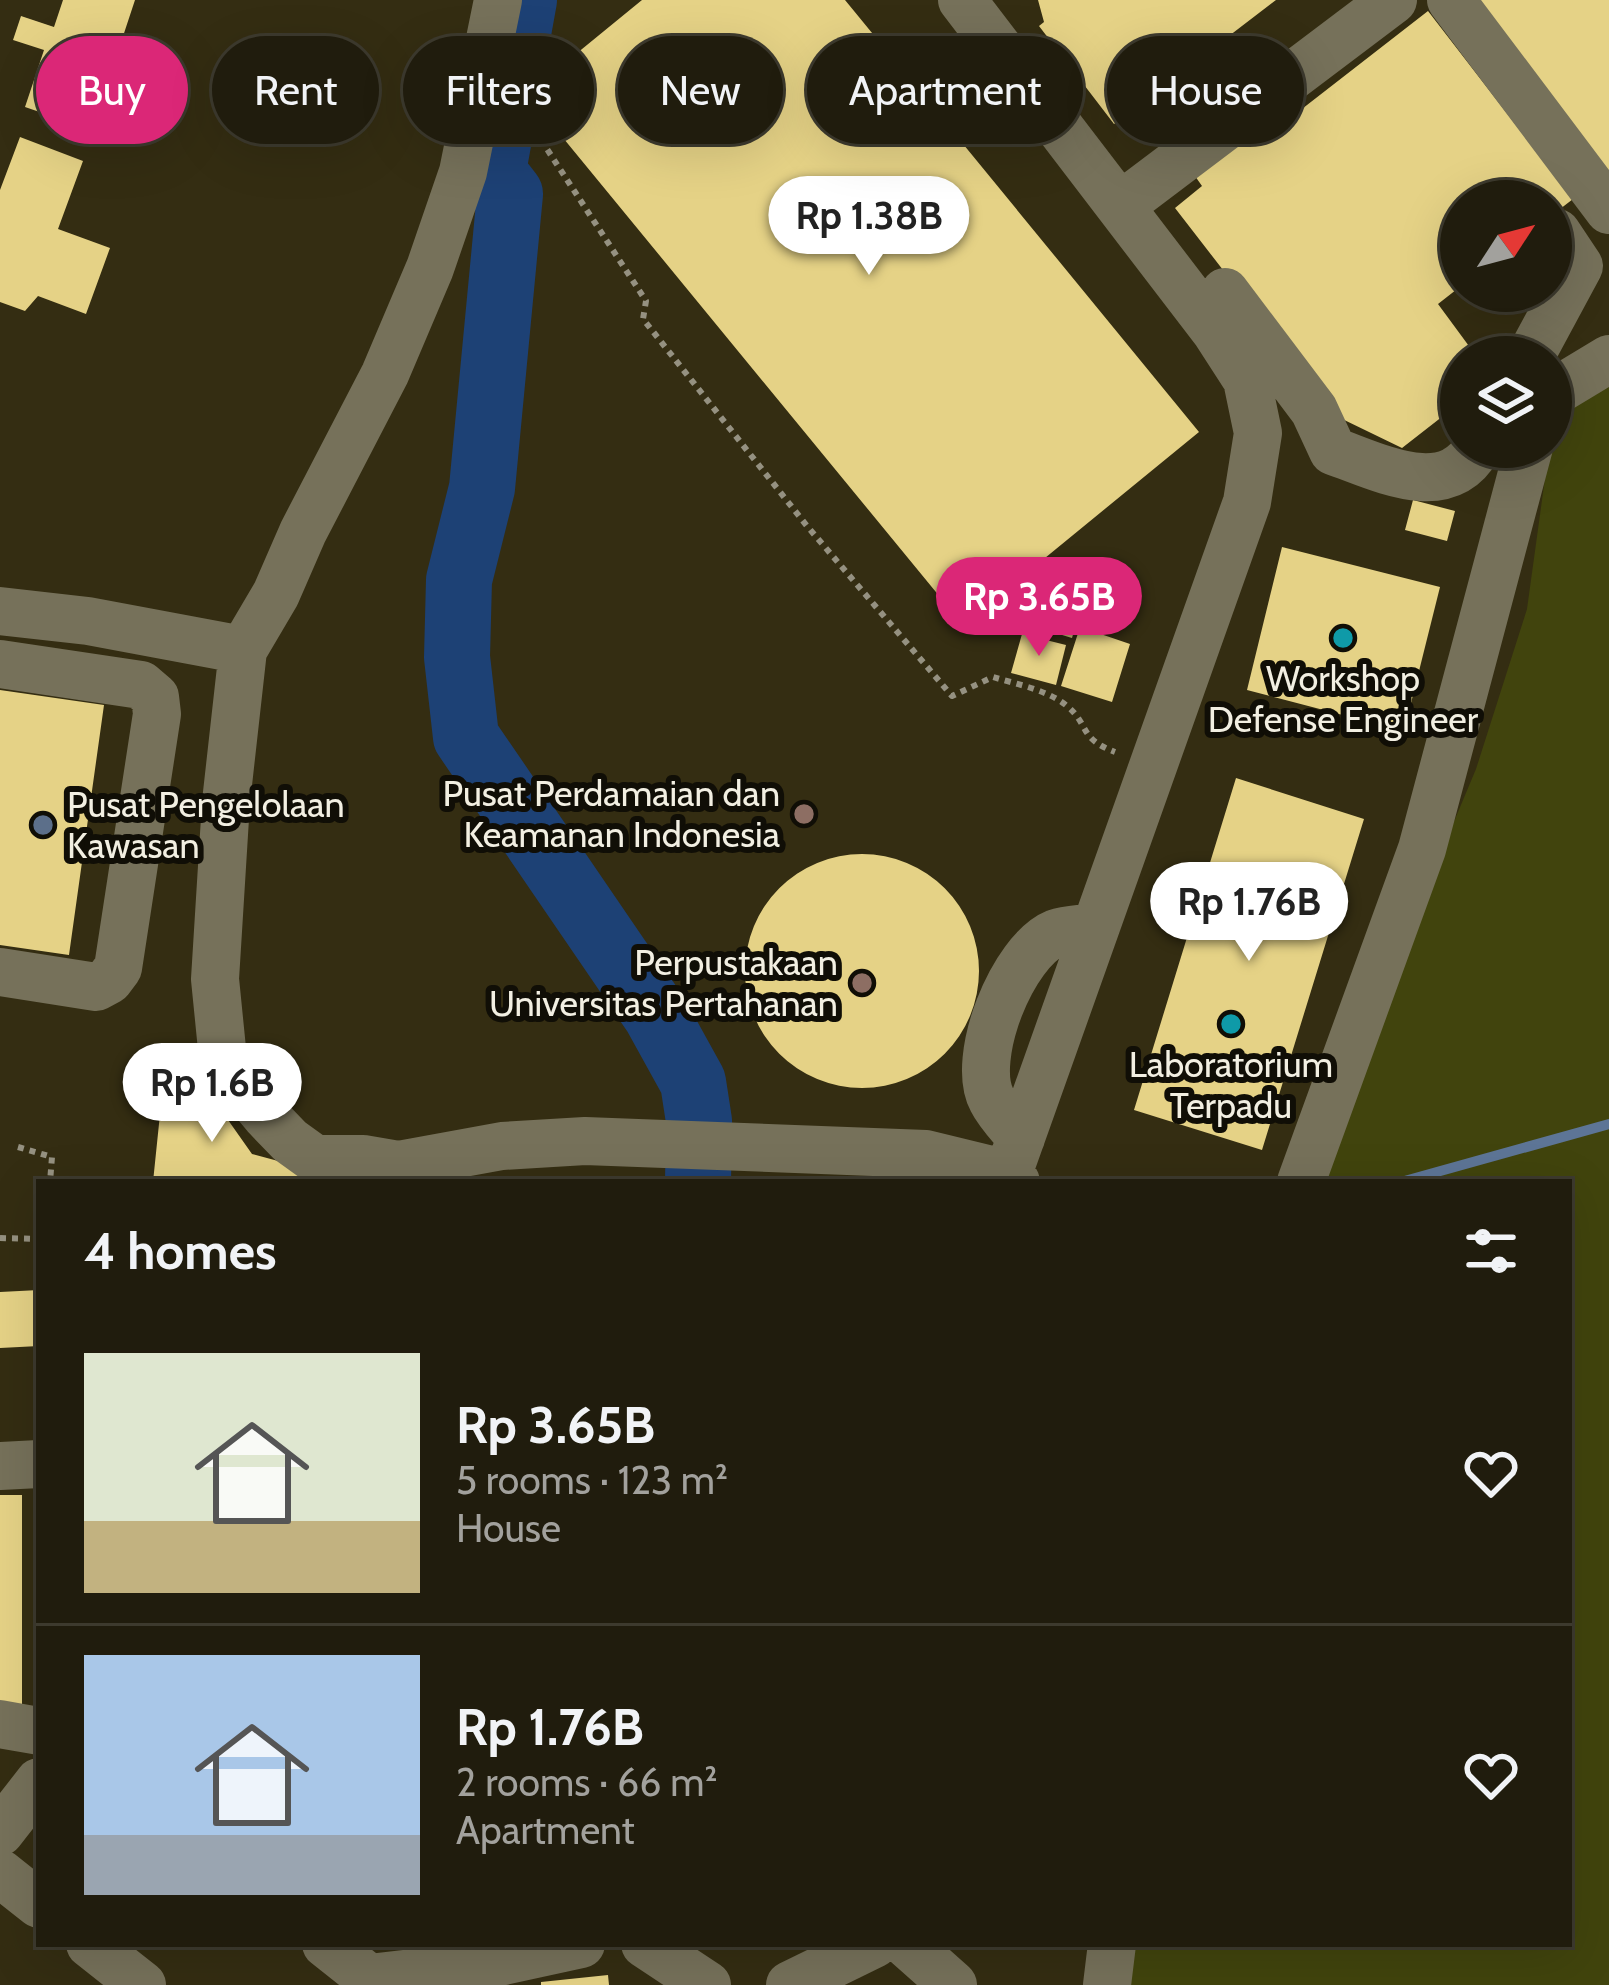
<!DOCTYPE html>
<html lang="en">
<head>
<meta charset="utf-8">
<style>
  :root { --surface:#201c0d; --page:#282516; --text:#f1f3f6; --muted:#a2a19d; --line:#3d3a2e; --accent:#db2777 }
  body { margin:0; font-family:Cabin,sans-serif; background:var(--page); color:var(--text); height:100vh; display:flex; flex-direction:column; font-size:45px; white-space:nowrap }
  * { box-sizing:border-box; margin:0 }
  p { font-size:39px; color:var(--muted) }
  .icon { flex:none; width:66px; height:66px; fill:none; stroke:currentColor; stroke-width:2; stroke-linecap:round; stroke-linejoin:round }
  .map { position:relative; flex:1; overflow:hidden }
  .sheet { position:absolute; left:36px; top:1179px; width:1536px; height:768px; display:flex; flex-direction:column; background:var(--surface); border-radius:0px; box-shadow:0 12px 48px #0002,0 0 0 3px var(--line) }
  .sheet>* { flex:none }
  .banner { position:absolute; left:36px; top:36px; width:1539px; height:108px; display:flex; gap:24px }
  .needle { width:78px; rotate:54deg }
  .tools { position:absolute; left:1440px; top:180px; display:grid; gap:24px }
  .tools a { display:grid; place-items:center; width:132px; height:132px; border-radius:50%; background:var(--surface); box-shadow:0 12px 48px #0002,0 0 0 3px var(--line); font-size:60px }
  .price { position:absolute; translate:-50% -102px; padding:0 27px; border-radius:42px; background:#fff; color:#222; font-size:39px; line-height:78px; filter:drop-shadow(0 3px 6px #0008) }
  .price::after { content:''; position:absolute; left:50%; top:72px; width:36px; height:27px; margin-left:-18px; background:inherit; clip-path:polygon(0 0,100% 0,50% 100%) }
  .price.on { background:var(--accent); color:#fff }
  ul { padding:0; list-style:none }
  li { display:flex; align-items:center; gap:36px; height:300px; padding:0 48px }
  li+li { border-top:3px solid var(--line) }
  li span { display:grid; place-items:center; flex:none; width:336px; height:240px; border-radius:0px; color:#555 }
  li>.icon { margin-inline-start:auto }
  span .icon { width:144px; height:144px; fill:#fffc; stroke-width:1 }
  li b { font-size:51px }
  h2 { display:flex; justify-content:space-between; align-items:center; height:144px; padding:0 48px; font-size:51px }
  .chip { padding:0 42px; border-radius:54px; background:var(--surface); box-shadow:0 12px 48px #0002,0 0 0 3px var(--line); font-size:42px; line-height:108px }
  .chip.on { background:var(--accent); color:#fff }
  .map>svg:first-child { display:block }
  .built { fill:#342d12; fill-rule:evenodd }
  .green { fill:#41440d }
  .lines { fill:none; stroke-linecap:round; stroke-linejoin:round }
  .stream { stroke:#5d7596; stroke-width:10 }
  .river { stroke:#1d4175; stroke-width:66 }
  .building { fill:#e5d286 }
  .path { stroke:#959181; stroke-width:6; stroke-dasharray:6 6; stroke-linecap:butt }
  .minor { stroke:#76715a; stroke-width:48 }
  .culture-dot { fill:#0f9aa8; stroke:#100e06; stroke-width:4.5 }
  .education-dot { fill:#8d6e63; stroke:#100e06; stroke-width:4.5 }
  .service-dot { fill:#5c6f8a; stroke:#100e06; stroke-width:4.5 }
  .labels { text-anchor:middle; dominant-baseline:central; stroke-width:12; stroke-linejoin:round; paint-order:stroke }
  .poi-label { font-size:36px; fill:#f2efe2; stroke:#100e06 }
</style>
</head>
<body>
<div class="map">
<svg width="1609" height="1985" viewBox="0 0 1609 1985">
  <rect width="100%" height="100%" fill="#2a2511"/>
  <path class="built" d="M0,0H1609V1985H0ZM1461,201H1551V291H1461ZM1461,357H1551V447H1461ZM39,1182H1569V1944H39Z"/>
  <path class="green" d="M1609,371V1985H1123L1129,1944H1569V1182H1313L1371,1020L1476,769L1527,609L1551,435L1573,396Z"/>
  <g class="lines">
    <path class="stream" d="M1401,1182L1609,1124"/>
    <path class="river" d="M524,0L491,182L503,185L510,194L482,488L459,580L457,657L466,737L656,1015L693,1082L699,1121L698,1182"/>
  </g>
  <path class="building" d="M63,0H135L92,130L25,107L44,50L13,40L21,16L54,27Z
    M642,0H845L1199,432L963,625L527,94Z
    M1038,0H1276L1114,124L1039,26L1044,22Z
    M1476,0H1609V176Z
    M1428,11L1573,199L1551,216V201H1461V286L1438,304L1477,357H1461V402L1402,448L1336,416L1175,208L1202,186L1195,176L1283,111L1289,119Z
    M20,137L83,161L58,229L110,248L86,314L38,296L25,311L0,302V190Z
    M1413,500L1455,511L1447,541L1405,530Z
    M1282,547L1440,587L1404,731L1247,690Z
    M1033,596L1080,610L1072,638L1026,624Z
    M1080,627L1130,644L1112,702L1061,686Z
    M1022,634L1066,645L1056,685L1011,673Z
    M0,690L104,705L69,955L0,945Z
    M1236,778L1364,819L1262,1150L1134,1110Z
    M745 971a117 117 0 1 1 234 0a117 117 0 1 1-234 0Z
    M202,1083L252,1154L356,1182H153L163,1085Z
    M39,1290V1346L0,1348V1292Z
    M0,1495H22V1707H0Z
    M608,1975L609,1985H541V1982Z"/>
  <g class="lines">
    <path class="path" d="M527,83L530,123L646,301L643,319L807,526L952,696L993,677C1016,684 1048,690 1067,706C1090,725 1078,738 1115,752
      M18,1147L52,1157L50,1182
      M0,1238L39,1239"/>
    <path class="minor" d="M498,0L463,172L430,268L385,374L303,532L276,594L243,650L226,802L215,979L222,1049L241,1086L266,1116L290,1141L315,1159H363L398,1165L502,1146L585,1141L926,1154L1008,1174L1016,1182
      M962,0L1216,332L1247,380L1258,433L1247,502L1008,1174
      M1451,0L1609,210
      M1120,206L1393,0
      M1225,292L1314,410L1333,451C1379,467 1446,503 1478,447
      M1530,357L1579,266L1557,233
      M1551,394L1609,359
      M0,611L88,621L243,650
      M0,664L141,685L155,697L157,714L118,968L109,980L96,987L0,972
      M1021,1138C1011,1126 999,1114 992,1100C970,1059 1012,951 1056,933C1067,929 1082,929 1094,927
      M1301,1182L1422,849L1529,447
      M0,1466L39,1464
      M0,1724L39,1731
      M0,1832L39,1782
      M0,1873L39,1904
      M90,1944L142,1985
      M326,1944L369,1978L372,1985
      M645,1944L707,1985
      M907,1944L953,1985
      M363,1985L369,1978L490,1964L581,1944
      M790,1985L874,1944
      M1107,1985L1112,1944"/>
  </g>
  <g class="culture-dot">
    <circle cx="1343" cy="638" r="12"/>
    <circle cx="1231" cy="1024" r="12"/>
  </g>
  <g class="education-dot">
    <circle cx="804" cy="814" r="12"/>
    <circle cx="862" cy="983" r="12"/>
  </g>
  <circle class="service-dot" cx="43" cy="825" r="12"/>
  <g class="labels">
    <g class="poi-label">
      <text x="1343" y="678">Workshop<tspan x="1343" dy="41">Defense Engineer</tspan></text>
      <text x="780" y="793" text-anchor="end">Pusat Perdamaian dan<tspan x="780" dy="41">Keamanan Indonesia</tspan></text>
      <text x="67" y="804" text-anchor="start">Pusat Pengelolaan<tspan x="67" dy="41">Kawasan</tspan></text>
      <text x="838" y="962" text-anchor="end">Perpustakaan<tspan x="838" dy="41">Universitas Pertahanan</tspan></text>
      <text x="1231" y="1064">Laboratorium<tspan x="1231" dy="41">Terpadu</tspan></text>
    </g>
  </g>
</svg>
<div class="tools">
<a><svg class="needle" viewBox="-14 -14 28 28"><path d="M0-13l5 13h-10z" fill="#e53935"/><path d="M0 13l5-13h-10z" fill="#a2a19d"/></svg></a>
<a><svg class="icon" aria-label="layers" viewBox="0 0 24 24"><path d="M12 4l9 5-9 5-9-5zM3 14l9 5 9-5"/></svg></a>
</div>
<b class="price" style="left:869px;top:278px">Rp 1.38B</b>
<b class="price on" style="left:1039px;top:659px">Rp 3.65B</b>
<b class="price" style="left:1249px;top:964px">Rp 1.76B</b>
<b class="price" style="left:212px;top:1145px">Rp 1.6B</b>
<div class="banner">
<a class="chip on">Buy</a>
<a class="chip">Rent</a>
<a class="chip">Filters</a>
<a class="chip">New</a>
<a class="chip">Apartment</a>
<a class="chip">House</a>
</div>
<section class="sheet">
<h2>4 homes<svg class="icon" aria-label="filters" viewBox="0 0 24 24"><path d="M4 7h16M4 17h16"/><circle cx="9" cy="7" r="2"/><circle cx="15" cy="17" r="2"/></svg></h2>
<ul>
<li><span style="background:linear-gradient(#dfe7d0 70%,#c2b280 0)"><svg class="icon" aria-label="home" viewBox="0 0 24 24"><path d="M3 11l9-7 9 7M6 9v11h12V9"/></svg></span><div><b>Rp 3.65B</b><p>5 rooms · 123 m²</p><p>House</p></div><svg class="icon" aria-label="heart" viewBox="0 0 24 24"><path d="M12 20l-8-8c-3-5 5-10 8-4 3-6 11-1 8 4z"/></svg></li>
<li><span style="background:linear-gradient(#a9c7e8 75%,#9aa5b1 0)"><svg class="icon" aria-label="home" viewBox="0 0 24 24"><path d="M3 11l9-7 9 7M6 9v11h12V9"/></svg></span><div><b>Rp 1.76B</b><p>2 rooms · 66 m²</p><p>Apartment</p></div><svg class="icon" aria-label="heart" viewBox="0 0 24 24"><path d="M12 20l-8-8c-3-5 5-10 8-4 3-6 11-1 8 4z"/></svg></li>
</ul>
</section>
</div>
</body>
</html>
